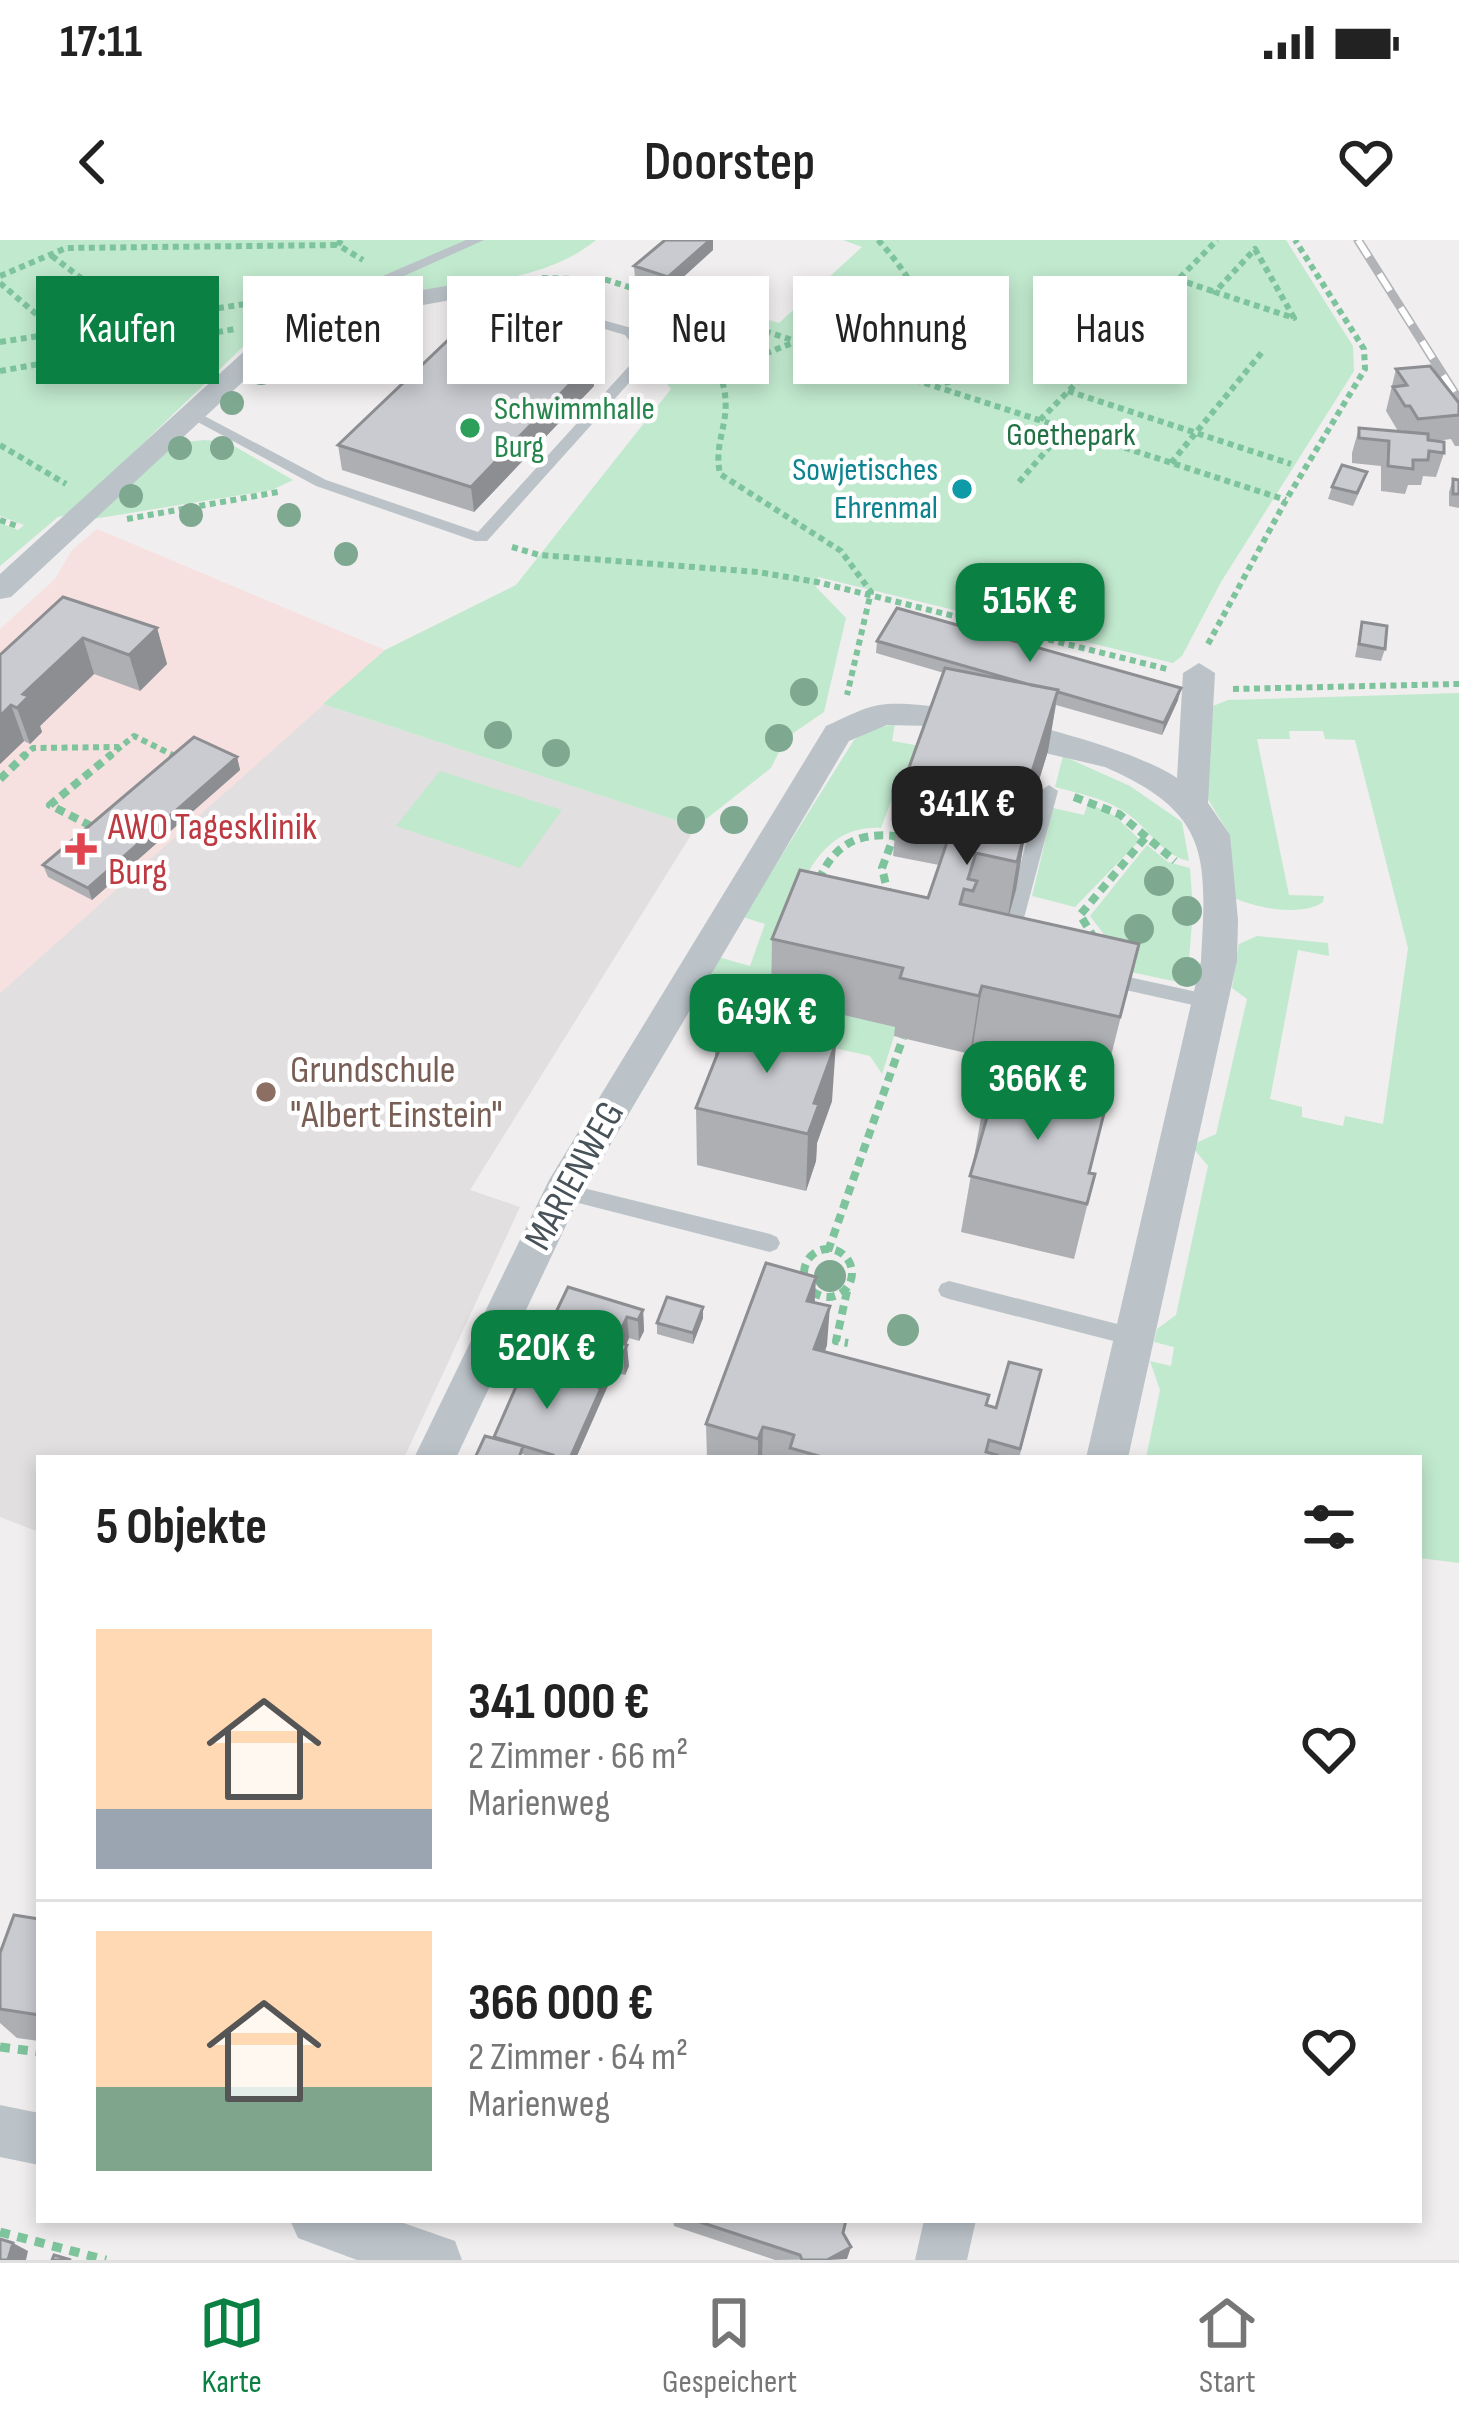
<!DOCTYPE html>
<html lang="de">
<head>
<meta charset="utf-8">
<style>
  :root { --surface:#fff; --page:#f2f2f2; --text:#222; --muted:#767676; --line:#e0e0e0; --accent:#0b8043 }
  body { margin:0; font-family:"Sofia Sans Condensed",sans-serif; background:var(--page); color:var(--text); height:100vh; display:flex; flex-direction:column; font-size:45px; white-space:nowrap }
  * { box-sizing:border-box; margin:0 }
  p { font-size:39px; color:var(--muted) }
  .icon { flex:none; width:66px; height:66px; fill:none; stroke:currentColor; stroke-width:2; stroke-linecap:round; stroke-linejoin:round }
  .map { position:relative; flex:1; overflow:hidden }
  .details { position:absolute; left:36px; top:1215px; width:1386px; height:768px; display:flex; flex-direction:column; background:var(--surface); border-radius:0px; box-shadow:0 6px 18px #0003 }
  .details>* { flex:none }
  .guide { position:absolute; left:36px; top:36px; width:1389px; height:108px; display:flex; gap:24px }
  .price { position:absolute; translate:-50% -102px; padding:0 27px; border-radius:24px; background:var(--accent); color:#fff; font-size:39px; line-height:78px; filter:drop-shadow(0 3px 6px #0008) }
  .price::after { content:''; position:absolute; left:50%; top:72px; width:36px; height:27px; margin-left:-18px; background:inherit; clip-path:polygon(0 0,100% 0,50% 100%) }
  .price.selected { background:#222; color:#fff }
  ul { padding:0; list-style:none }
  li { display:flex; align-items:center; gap:36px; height:300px; padding:0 60px }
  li+li { border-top:3px solid var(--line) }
  li span { display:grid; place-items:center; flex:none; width:336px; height:240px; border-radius:0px; color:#555 }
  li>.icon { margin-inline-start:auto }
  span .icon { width:144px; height:144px; fill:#fffc; stroke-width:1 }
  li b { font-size:51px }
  h2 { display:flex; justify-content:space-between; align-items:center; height:144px; padding:0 60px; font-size:51px }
  .pill { padding:0 42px; border-radius:0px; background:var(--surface); box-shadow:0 6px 18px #0003; font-size:42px; line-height:108px }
  .pill.selected { background:var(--accent); color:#fff }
  .status { display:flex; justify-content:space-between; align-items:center; height:84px; padding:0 60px; background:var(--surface); direction:ltr }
  .status svg { height:33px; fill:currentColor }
  header { display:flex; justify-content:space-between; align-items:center; height:156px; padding:0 60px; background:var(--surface); font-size:54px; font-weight:600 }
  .tab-bar { display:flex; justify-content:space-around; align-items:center; height:168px; border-top:3px solid var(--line); background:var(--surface); font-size:33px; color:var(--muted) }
  .tab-bar a { display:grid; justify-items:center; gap:6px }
  .tab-bar .selected { color:var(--accent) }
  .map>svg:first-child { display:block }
  .education { fill:#e1dfdf }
  .medical { fill:#f7e1e0 }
  .green { fill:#c1e9ce }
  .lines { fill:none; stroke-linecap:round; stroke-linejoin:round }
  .path-far2 { stroke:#7dc39c; stroke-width:6; stroke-dasharray:6 4.5; stroke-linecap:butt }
  .path-far1 { stroke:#7dc39c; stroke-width:8; stroke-dasharray:9 6; stroke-linecap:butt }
  .path { stroke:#7dc39c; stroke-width:9; stroke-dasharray:10 8; stroke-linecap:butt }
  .service { fill:#bbc3c9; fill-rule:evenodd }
  .minor { fill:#bbc3c9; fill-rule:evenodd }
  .rail-casing { stroke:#b1b3b7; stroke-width:9 }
  .rail { stroke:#fff; stroke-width:6; stroke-dasharray:20; stroke-linecap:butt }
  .tree { fill:#7ea990 }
  .wall { fill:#adafb3 }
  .shaded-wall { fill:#8d8e92 }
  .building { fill:#c9cbd0; stroke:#8d8e92; stroke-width:3 }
  .leisure-dot { fill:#2e9e5b; stroke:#fff; stroke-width:4.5 }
  .culture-dot { fill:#0f9aa8; stroke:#fff; stroke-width:4.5 }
  .health-dot { fill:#e0444e; stroke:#fff; stroke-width:4.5 }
  .education-dot { fill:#8d6e63; stroke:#fff; stroke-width:4.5 }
  .labels { text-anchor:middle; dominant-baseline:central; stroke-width:9; stroke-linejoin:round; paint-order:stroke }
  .far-leisure-label { font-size:33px; fill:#27864d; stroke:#fff; text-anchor:start }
  .far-park-label { font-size:33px; fill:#217144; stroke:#fff }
  .far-culture-label { font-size:33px; fill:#0d838f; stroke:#fff; text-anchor:end }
  .health-label { font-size:39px; fill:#be3a42; stroke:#fff; text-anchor:start }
  .education-label { font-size:39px; fill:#785e54; stroke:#fff; text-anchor:start }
  .street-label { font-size:39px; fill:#485259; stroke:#fff }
</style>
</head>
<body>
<div class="status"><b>17:11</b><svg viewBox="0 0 49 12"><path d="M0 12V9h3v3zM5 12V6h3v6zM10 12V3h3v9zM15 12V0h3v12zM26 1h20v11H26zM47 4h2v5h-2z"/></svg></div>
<header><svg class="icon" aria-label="back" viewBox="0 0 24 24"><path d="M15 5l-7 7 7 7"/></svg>Doorstep<svg class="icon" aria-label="heart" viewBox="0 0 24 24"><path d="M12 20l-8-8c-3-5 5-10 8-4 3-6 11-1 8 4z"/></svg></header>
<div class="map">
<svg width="1459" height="2020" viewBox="0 0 1459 2020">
  <rect width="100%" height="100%" fill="#f0eeee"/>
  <path class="education" d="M323,464L696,587L470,950L520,967L404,1218H39V1292L0,1277V753Z"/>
  <path class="medical" d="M97,289L385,410L0,753V389L55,339L72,310Z"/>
  <path class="green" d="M0,0H596C524,59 398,41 311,67C290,73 271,86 253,97L70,274L58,277L0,326V283L18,290L24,285L0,276Z
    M843,0H1286L1353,106L1354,131L1221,342L1182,416L1173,423L818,337L816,347L846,378L824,472L786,498L771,528L696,587L323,464L385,410L516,345L671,149L662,137L729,68L779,83L862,7Z
    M204,200L227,202L293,240L272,250L93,279L170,204Z
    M1459,453V1323L1419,1318V1218H1146L1160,1150L1150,1121L1171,1126L1174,1107L1154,1102L1157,1089L1176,1075L1208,926L1194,909L1196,903L1216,894L1247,759L1232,748L1239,704L1257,696L1328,703L1329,716L1298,710L1270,859L1302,867V877L1343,886L1345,876L1383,884L1408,708L1355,500L1325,499L1323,491H1289L1290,499H1257L1289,655L1324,656L1323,662C1301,677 1257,668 1234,658L1229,594L1206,556L1213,466L1228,460Z
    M895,484L892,501L932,508L918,546L898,543L881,588C798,583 786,697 771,757L897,787L882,834L870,816L799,800L773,807L787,786L729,762L714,782L691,762L718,717L750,726L765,684L743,677L854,500L866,491Z
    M1063,516L1130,546L1182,582L1189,621C1163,616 1149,589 1128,574C1105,558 1081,554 1055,547Z
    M440,531L562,570L520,628L396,586Z
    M1088,563L1115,576L1140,600L1075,667L1032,656L1053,568L1084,575Z
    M1147,605L1168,622L1190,628L1193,670L1187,744L1103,726V693L1090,676Z"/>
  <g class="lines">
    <path class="path-far2" d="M341,0L338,5L363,20
      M878,0C919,44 939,92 949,151
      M1255,9L1294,78L1215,52Z
      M52,16L165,102L182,139
      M0,36L66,8L338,5
      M542,38L607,40L1286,260
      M1177,39L1215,52
      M0,43L57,92L68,118
      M0,102L271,60
      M677,117L719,132L858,77L916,41
      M0,131L235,89
      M719,132C737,178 712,196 720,234L841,311L871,352L847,455
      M1068,151L1291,224
      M1040,180L1217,0
      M0,205L66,244
      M1171,223L1263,111
      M1019,242L1065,189
      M127,279L278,252
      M0,280L17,286
      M512,307L539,315L758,332L817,342L1167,429
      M1208,404L1286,260L1365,129L1364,109L1295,0
      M1233,449L1459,444
      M23,517L33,508L119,507
      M108,517L134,496L175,516"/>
    <path class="path-far1" d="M0,539L26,514
      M1074,557L1119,574L1175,621
      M91,586L50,565L112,514
      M819,640C833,606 857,592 894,596L882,628L888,654
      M1095,699L1080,675L1145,598
      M804 1033a24 24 0 1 1 48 0a24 24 0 1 1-48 0Z
      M828,1011L903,798
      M847,1051L836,1101L848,1103"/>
    <path class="path" d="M0,1807L39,1812
      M0,1992L106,2020"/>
    <path class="service" d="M466,0H484L335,67L315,80L303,77L325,61Z
      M476,45L635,89L655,114L487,301H475L316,246L183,174L195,171L326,240L478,292L640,114L625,95L476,51Z
      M1049,545L1058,551L1017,704L1008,711L999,704L1040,551Z
      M1101,731L1211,755L1221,762L1211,769L1094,743L1091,738Z
      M563,943L770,994L777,997L780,1003L777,1009L770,1012L563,959L556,957L553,951L556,945Z
      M949,1041L1133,1088L1141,1091L1144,1097L1141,1103L1133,1106L949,1059L941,1056L938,1050L941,1044Z"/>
    <path class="minor" d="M481,40L490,43L494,48L490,53L317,84L291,97L11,357L0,359V334L273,85L310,69Z
      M1199,423L1215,433L1208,563L1230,595L1238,680L1237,721L1128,1218H1086L1201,721C1207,615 1210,573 1105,527L930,486L887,485L849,501L579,958L456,1218H414L549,940L826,486C845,478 866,465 887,464C950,460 1126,503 1177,538L1183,433Z
      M0,1865L39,1873V1925L0,1917Z
      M290,1980H395L455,2001L462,2020H357L298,1998Z
      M924,1980H976L967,2020H915Z"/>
    <g class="rail-casing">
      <path id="rail" d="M1358,0L1459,160"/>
    </g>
    <use href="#rail" class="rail"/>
  </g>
  <g class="tree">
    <circle cx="304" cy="110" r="12"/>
    <circle cx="398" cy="132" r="12"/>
    <circle cx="261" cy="133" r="12"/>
    <circle cx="232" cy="163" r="12"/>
    <circle cx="180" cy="208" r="12"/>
    <circle cx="222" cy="208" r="12"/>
    <circle cx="131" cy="256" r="12"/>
    <circle cx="191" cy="275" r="12"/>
    <circle cx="289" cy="275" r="12"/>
    <circle cx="346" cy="314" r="12"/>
    <circle cx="804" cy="452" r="14"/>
    <circle cx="498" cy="495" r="14"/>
    <circle cx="779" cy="498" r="14"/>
    <circle cx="556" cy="513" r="14"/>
    <circle cx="691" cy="580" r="14"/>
    <circle cx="734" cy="580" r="14"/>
    <circle cx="1159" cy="641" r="15"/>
    <circle cx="1187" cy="671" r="15"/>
    <circle cx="1139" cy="689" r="15"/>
    <circle cx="1187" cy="732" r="15"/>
    <circle cx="830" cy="1036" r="16"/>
    <circle cx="903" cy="1090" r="16"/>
  </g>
  <path class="wall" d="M665,0H713V10L669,50L635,39L634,26Z
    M1396,129L1459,163V206H1455L1451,199L1436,201L1444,213L1436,237L1423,236L1421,245H1408L1405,254L1381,251V226L1352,223V213L1359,188L1404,192L1403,190L1398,191L1386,171Z
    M594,146L474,272L342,230L338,205Z
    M1453,239L1459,240V268L1449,266V252Z
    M1363,244L1353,266L1328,259L1332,247Z
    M63,357L157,388L167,424L140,451L94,434L40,486L42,492L30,504L24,501L0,524V415Z
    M1362,382L1385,409L1381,421L1355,417Z
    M877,401L1178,460L1162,495L1056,465L1048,511L1024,589H1026L1016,650L1009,675L1139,704L1106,836L973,805L970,814L894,796L895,787L771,758L772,699L928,658L939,625L893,616L899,555L944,433L876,413Z
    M237,517L240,530L92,660L48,637L43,625Z
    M726,778L832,861L817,903L816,921L806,951L697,925L696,868L715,820V804Z
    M991,843L1090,933L1095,934L1074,1019L961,992L982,872Z
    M814,1062L827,1105L825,1112L996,1168L1032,1169L1019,1218H707L706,1184Z
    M703,1067V1078L693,1104L657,1094V1083Z
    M643,1070L644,1091L639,1101L629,1098L626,1105L629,1126L625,1135L614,1132L576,1218H530L494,1199L536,1127L534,1118Z
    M39,1679V1801L17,1798L0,1783V1713Z
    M673,1980H847L843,1993L847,2019L775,2020L674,1986Z"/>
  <path class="shaded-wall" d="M710,0H713V10L669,50L668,37Z
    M592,121L594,146L474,272L471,247Z
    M157,388L167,424L140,451L129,415Z
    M83,398L94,434L40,486L42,492L30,504L17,468L23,454Z
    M1181,448L1178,460L1162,495L1164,483Z
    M1058,450L1048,511L1014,621L1011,620L1017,579Z
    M11,465L24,501L0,524V476Z
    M237,517L240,530L92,660L88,648Z
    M1026,589L1016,650L1007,682L1017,622Z
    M982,746L973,805L970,814L979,756Z
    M836,803L832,861L817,903L816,921L806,951L808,894L814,863Z
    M816,1037L814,1077L807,1061Z
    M830,1066L827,1105L811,1147L814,1109Z
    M703,1067V1078L693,1104V1093Z
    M643,1070L644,1091L639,1101L638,1080Z
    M627,1077L629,1098L622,1114L616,1101Z
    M627,1105L629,1126L625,1135L623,1114Z
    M612,1111L614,1132L602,1159L600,1138Z
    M601,1148L602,1159L576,1218H570Z
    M763,1187L762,1218H758V1199Z
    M13,2003L28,2011L26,2020H8Z
    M851,2007L847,2019L827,2020Z"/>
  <path class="building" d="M665,0H710L668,37L634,26Z
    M465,84L592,121L471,247L338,205Z
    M1430,126L1459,163V175L1418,179L1410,166H1405L1393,147L1407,145L1396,129Z
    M1359,188L1428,194V200L1444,202V213L1429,211L1428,220H1413V229L1388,226L1389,201L1359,198Z
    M1342,225L1367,232L1357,253L1332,247Z
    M1453,239L1459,240V254H1453Z
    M63,357L157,388L129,415L83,398L23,454L29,456L17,468L11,465L0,476V415Z
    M897,368L1181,448L1164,483L1058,452V450L1031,445L877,401Z
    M1362,382L1387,386L1385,409L1359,404Z
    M945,428L1058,450L1017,579L990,574L987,581L1026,589L1017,622L976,613L968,639L977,641L973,651L964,649L960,664L1139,704L1120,777L982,746L979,756L900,738L903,728L772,699L800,630L928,658L959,567L899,555Z
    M194,497L237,517L88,648L43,625Z
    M726,778L836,803L814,863L819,864L808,894L696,868L721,805L715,804Z
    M991,843L1105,869L1089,933L1095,934L1087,964L970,936L988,874L982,872Z
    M766,1023L816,1037L807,1061L830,1066L814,1109L989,1155L986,1165L996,1168L1009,1122L1041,1130L1020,1209L989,1200L986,1212L997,1215L996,1218H826L790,1208L794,1195L784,1192L763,1187L758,1199L706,1184Z
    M568,1047L643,1070L638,1080L627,1077L616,1101L627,1105L623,1114L612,1111L600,1138L534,1118Z
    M667,1057L703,1067L693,1093L657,1083Z
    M526,1124L601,1148L570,1218H552L553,1215L494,1197Z
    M485,1196L523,1206L519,1218H475Z
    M14,1675L39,1679V1775L0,1769V1713Z
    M694,1980H846L843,1993L851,2007L827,2020H802L800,2015Z
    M0,1999L13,2003L8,2020H0Z
    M54,2015L71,2020H52Z"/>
  <circle class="leisure-dot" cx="470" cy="188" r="12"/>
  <circle class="culture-dot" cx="962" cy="249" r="12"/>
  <path class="health-dot" d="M75 591h12v12h12v12h-12v12h-12v-12h-12v-12h12z"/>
  <circle class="education-dot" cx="266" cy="852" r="12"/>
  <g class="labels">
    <g class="far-leisure-label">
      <text x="494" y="169">Schwimmhalle<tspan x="494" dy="38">Burg</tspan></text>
    </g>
    <g class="far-park-label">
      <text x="1071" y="195">Goethepark</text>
    </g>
    <g class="far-culture-label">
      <text x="938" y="230">Sowjetisches<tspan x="938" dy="38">Ehrenmal</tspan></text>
    </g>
    <g class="health-label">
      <text x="108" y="587">AWO Tagesklinik<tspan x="108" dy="45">Burg</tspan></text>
    </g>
    <g class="education-label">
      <text x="290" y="830">Grundschule<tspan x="290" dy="45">"Albert Einstein"</tspan></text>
    </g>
    <g class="street-label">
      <text transform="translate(575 936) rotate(-61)">MARIENWEG</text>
    </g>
  </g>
</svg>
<b class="price" style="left:1030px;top:425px">515K €</b>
<b class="price selected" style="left:967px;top:628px">341K €</b>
<b class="price" style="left:767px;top:836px">649K €</b>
<b class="price" style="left:1038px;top:903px">366K €</b>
<b class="price" style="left:547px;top:1172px">520K €</b>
<div class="guide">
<a class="pill selected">Kaufen</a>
<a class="pill">Mieten</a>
<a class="pill">Filter</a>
<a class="pill">Neu</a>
<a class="pill">Wohnung</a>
<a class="pill">Haus</a>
</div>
<section class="details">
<h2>5 Objekte<svg class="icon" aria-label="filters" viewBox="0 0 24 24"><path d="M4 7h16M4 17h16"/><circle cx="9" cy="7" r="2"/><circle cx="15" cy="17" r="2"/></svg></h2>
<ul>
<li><span style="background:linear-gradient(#ffd9b3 75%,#9aa5b1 0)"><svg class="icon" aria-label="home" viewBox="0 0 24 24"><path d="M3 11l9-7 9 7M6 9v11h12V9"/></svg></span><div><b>341 000 €</b><p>2 Zimmer · 66 m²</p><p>Marienweg</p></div><svg class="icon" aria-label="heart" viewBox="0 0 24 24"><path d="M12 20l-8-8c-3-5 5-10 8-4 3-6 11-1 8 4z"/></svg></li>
<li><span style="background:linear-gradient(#ffd9b3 65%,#7fa58c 0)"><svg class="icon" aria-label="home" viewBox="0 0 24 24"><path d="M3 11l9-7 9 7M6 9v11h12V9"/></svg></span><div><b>366 000 €</b><p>2 Zimmer · 64 m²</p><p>Marienweg</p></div><svg class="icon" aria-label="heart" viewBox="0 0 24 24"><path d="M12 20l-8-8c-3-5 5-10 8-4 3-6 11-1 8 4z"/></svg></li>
</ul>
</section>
</div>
<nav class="tab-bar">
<a class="selected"><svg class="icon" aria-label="map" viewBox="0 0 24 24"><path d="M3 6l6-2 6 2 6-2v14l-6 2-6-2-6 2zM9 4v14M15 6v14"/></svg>Karte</a>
<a><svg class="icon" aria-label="saved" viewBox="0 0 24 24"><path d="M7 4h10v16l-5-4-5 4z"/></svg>Gespeichert</a>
<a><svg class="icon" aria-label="home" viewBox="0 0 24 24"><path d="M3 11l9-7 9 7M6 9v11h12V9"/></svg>Start</a>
</nav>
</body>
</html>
